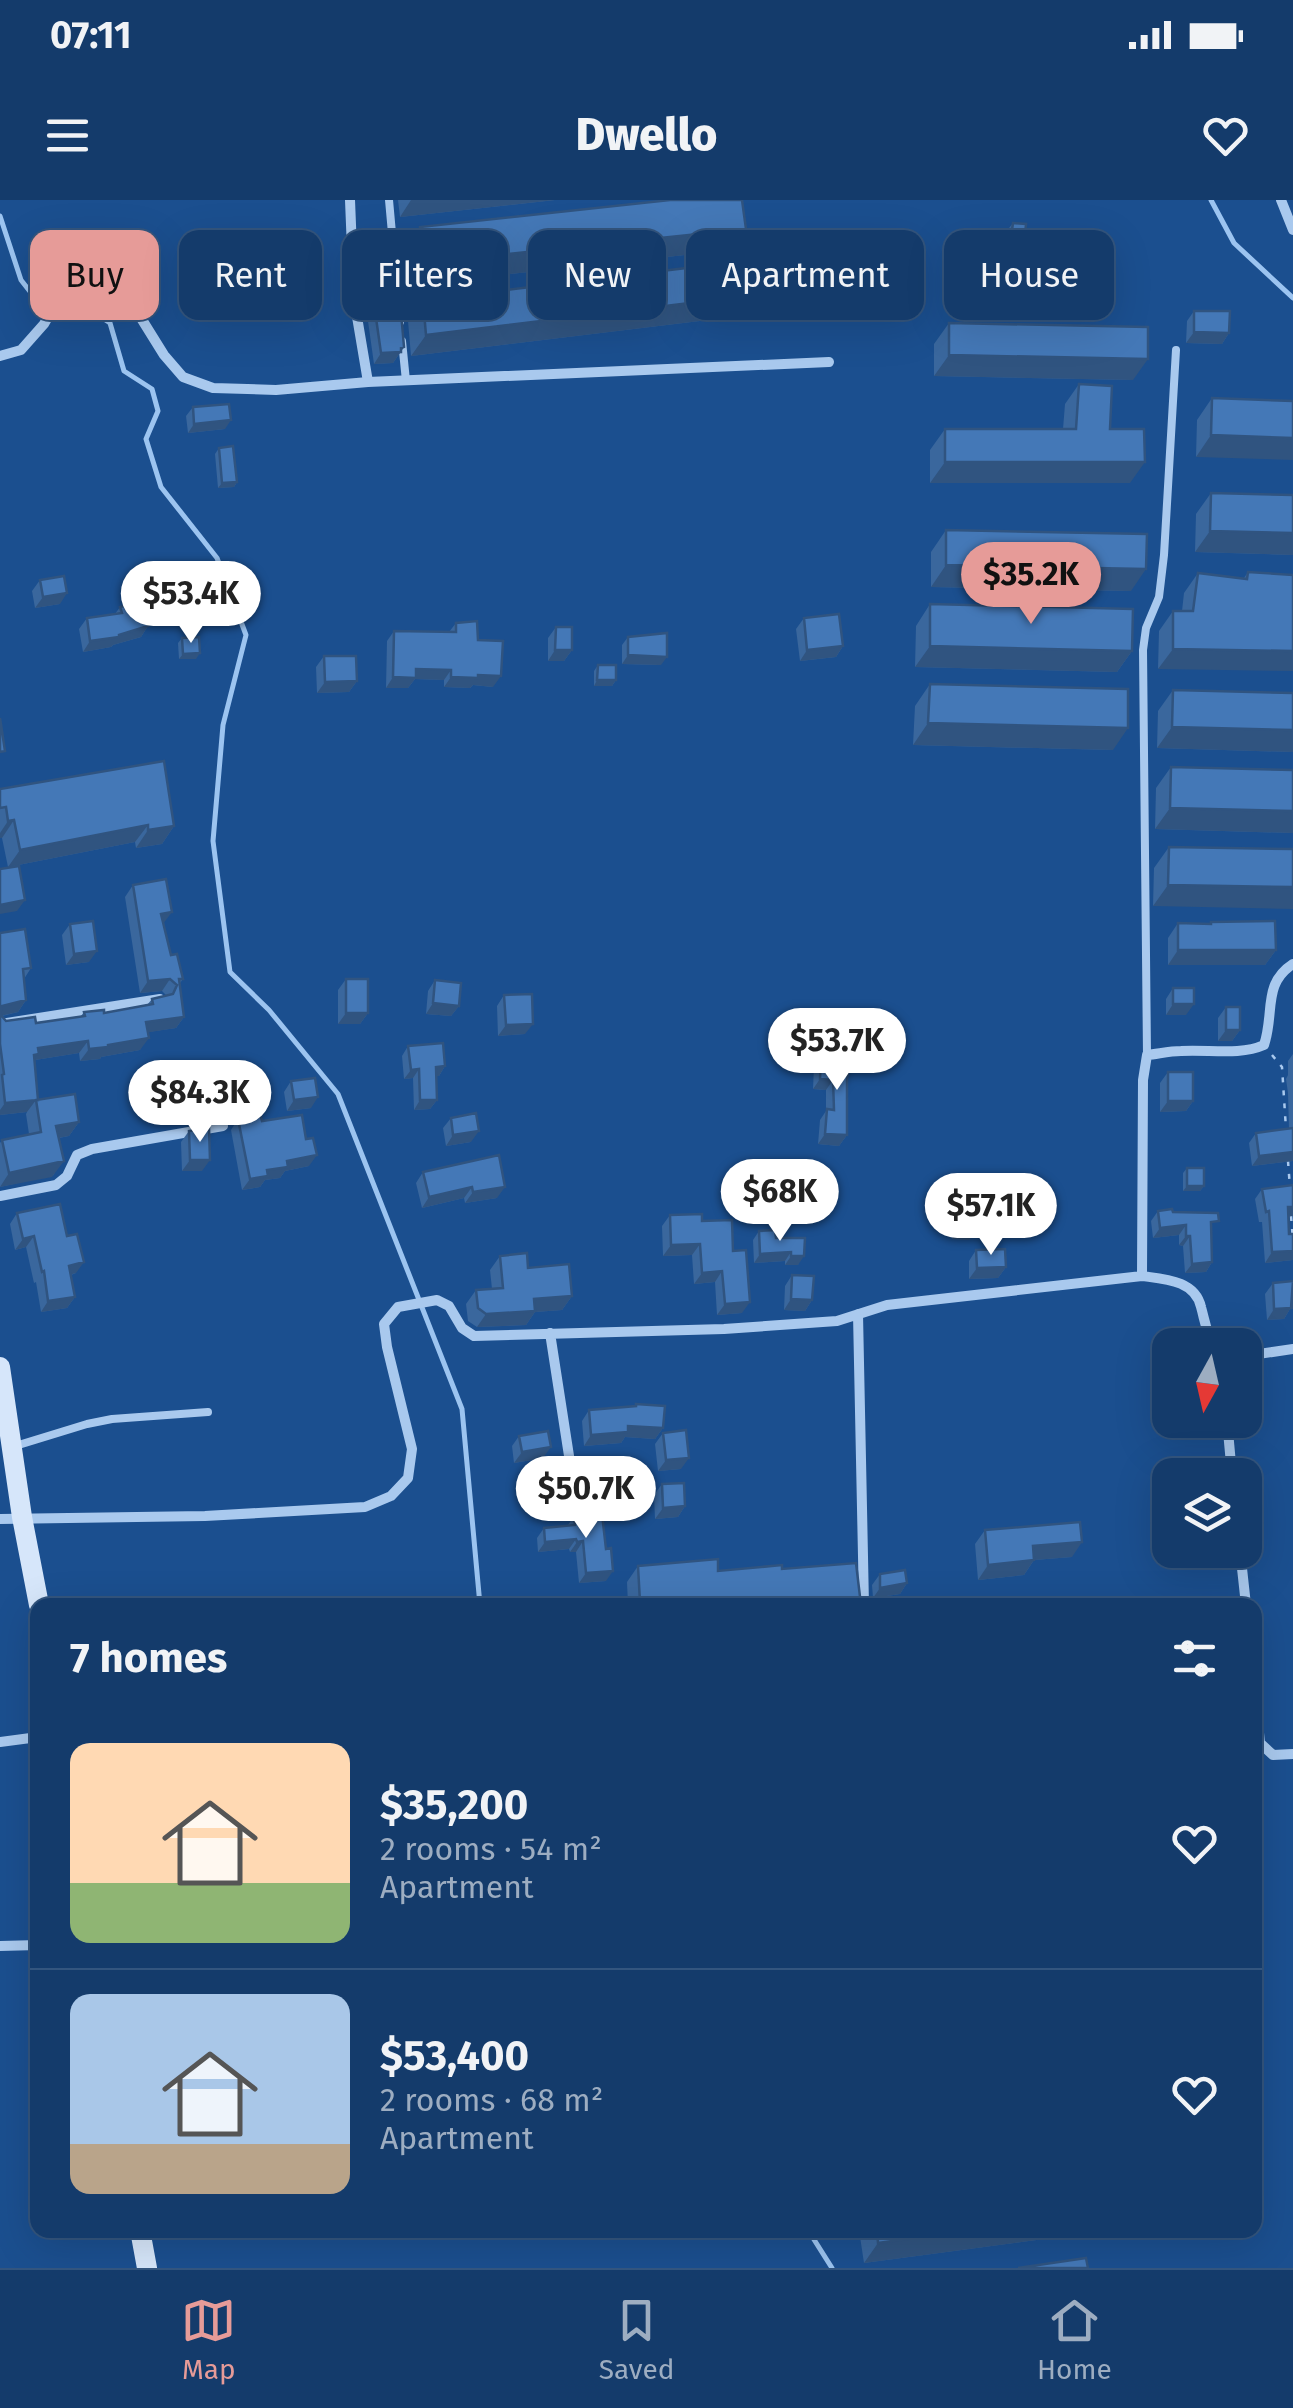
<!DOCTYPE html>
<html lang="en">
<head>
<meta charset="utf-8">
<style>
  :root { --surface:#143b6b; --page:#1d4271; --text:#f1f3f6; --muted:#9dadc1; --line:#33557e; --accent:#e69b98 }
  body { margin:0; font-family:"Fira Sans",sans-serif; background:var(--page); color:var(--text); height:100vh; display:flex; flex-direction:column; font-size:38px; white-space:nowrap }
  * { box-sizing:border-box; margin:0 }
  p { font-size:32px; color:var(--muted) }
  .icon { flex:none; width:55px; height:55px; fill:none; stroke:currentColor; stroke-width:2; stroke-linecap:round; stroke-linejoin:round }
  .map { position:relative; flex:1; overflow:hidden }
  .panel { position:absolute; left:30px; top:1398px; width:1232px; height:640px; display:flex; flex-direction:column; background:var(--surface); border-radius:20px; box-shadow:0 10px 40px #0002,0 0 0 2px var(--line) }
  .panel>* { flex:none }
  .banner { position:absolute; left:30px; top:30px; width:1235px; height:90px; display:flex; gap:20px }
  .needle { width:65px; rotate:188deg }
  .fabs { position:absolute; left:1152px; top:1128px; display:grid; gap:20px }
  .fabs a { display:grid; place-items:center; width:110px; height:110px; border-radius:20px; background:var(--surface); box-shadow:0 10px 40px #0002,0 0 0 2px var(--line); font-size:50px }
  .price { position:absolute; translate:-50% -85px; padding:0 22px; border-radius:35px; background:#fff; color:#222; font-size:32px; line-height:65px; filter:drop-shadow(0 2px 5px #0008) }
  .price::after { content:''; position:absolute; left:50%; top:60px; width:30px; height:22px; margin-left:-15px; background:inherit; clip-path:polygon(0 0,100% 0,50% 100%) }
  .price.active { background:var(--accent); color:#111 }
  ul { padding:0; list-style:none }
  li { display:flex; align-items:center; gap:30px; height:250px; padding:0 40px }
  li+li { border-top:2px solid var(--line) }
  li span { display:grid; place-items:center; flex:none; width:280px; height:200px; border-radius:20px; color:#555 }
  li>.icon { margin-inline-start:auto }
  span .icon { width:120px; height:120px; fill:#fffc; stroke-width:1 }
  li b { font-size:42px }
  h2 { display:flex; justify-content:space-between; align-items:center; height:120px; padding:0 40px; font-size:42px }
  .tag { padding:0 35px; border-radius:20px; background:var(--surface); box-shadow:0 10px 40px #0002,0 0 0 2px var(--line); font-size:35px; line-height:90px }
  .tag.active { background:var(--accent); color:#111 }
  .status { display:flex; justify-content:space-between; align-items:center; height:70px; padding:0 50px; background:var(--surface); direction:ltr }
  .status svg { height:28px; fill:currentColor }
  header { display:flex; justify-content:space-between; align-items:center; height:130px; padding:0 40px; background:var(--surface); font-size:45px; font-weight:800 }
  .tab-bar { display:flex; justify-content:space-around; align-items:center; height:140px; border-top:2px solid var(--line); background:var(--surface); font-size:28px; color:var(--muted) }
  .tab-bar a { display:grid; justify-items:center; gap:5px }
  .tab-bar .active { color:var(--accent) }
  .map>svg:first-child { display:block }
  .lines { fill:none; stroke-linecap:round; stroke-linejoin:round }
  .stream { stroke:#9cc4f0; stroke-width:5 }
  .path { stroke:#a9c9ee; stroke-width:2.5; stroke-dasharray:5 8; stroke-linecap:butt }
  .lane { stroke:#a9c9ee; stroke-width:8 }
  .street { stroke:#a9c9ee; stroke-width:10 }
  .secondary { stroke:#d6e6fa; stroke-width:20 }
  .wall { fill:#3a679d }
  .shaded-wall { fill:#305480 }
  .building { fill:#4478b7; stroke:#305480; stroke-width:2.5 }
</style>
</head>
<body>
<div class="status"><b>07:11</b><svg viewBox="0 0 49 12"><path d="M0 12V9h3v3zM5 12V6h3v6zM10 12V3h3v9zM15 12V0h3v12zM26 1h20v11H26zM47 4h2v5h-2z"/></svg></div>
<header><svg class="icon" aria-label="menu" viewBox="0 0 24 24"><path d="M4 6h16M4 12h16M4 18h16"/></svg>Dwello<svg class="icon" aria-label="heart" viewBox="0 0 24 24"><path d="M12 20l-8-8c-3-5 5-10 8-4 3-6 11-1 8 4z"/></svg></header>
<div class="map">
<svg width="1293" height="2068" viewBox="0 0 1293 2068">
  <rect width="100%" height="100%" fill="#1b4f8f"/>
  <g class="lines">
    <path class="stream" d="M1211,0L1234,43L1293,98
      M0,16L21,80L39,103L95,113L110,123L124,171L152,189L158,211L146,239L161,287L217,358L246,435L223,525L213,641L230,772L269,810L338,894L462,1209L480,1405
      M808,2030L832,2068"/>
    <path class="path" d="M1272,855L1282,867L1286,929
      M1288,961L1290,988
      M1291,1016L1293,1040"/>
    <path class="lane" d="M389,0L400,122
      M402,141L406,181
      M1147,855L1143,450L1146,428L1159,397L1164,355L1176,150
      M12,1247L87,1224L112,1219L208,1212"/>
    <path class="street" d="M350,0L354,99L368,182
      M1281,0L1293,30
      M0,156L21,150L44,124L63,91L84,82L101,85L136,110L164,155L183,177L213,188L276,190L368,182L829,162
      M0,824L160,799
      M0,996L56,985L67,976L77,955L92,949L223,926
      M1142,1076L1143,880L1147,855C1158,854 1169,851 1181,851C1208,849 1239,856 1264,845C1275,813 1262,784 1293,764
      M858,1114L864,1405
      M550,1133L578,1314
      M1245,1156L1293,1149
      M1227,1220L1232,1275
      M0,1319L205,1316L365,1307L391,1296L408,1278L412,1249L387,1147L384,1124L398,1107L437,1100L449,1106L462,1128L474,1136L724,1129L837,1121L887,1105L1142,1076C1164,1079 1195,1080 1201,1107C1205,1121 1206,1133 1214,1145
      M1240,1350L1246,1405
      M1255,1492L1260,1543L1273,1555L1293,1554
      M0,1542L38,1537
      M0,1746L38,1745"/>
    <path class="secondary" d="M0,1167L22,1317L39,1405
      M140,2030L147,2068"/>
  </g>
  <path class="wall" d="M398,0H555L400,17Z
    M1013,23L1020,51L1007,49L1009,28Z
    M420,27L731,50L409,85L405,48Z
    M423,100L741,116L411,156L408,121Z
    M374,104L397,113L404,147L393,163L374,164L367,114Z
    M1194,111L1229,133L1222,144L1186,143L1187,121Z
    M949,123L1133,180L934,176V144Z
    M1079,184L1110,229L1130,283H930V250L945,229H1063L1065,204Z
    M1212,198L1293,201L1196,257L1197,220Z
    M193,207L225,229L188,233L186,216Z
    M219,248L237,282L234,287L218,288L215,254Z
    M1211,293L1293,295V355L1195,352L1196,314Z
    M946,330L1131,391L931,387V352Z
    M1248,372L1293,375L1158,469L1159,431L1173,411H1182L1184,393L1198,373L1244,378Z
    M40,380L60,404L35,408L32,391Z
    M930,404L1132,451L1117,472L915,467L916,426Z
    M120,407L148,426L141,437L113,445L111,447L83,452L79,429L87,418L115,414Z
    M804,418L843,446L836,457L800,461L796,429Z
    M456,423L478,440L493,487L473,485L470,488L444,487V480L415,479L408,488H386L387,441L394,431L449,432Z
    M556,427L572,450L564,461H548V438Z
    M628,437L661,465L622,464V445Z
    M182,438L196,459H179L178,443Z
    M324,456L357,481L349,492L317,493L316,467Z
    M598,465L616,480L612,486H594V471Z
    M930,484L1113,550L913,545L915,506Z
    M1173,490L1293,493V552L1157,548L1158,511Z
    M1171,567L1293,570V633L1155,629L1156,588Z
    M0,589L174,626L162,644L136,648L135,642L8,667L2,638H0Z
    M1169,647L1293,649L1153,706L1154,668Z
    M133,685L163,724L171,755L183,779L180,783L184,817L176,828L148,832L140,850L101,857L100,859L80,861L79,853L35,860L38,900L79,922L69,936L59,938L54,975L0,987V943L2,940L29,934L26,914L27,912L0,915V733L31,768L24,779L26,800L18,812L2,816L6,821L36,823L81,816L84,812L104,813L147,805L152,799L167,796L162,791L140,793L125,697Z
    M1211,722L1276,750L1265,765H1168V738L1178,723L1210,724Z
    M70,724L89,762L66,765L62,735Z
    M346,779L368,813L360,824H338V790Z
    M435,780L459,806L451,816L426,814L428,791Z
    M1173,788L1186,815H1166V799Z
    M504,795L525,834L498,836L497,806Z
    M1226,807L1240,830L1232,841H1218V818Z
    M408,846L445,866L439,876H436L437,900L430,909L414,910L413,878L404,879L402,856Z
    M1293,854V961L1252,966L1249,943L1256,933L1289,929L1288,893L1286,879L1288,875V861Z
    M821,856L847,880V935L839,946L818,944L820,920L826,911V890L813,889L814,866Z
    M1168,872L1193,901L1186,911L1160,912V883Z
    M291,881L311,908L287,911L284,892Z
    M451,918L471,942L446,946L443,928Z
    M238,919L262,921L309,966L285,971L280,978L265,980L260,987L242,990L231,930Z
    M189,931L202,971H182L181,942Z
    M499,955L497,998L465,1003L464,998L422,1008L416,983L423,972Z
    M1187,968L1204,986L1200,991H1183V973Z
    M1262,989L1288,1017L1289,1034H1293V1060L1265,1063L1262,1022H1259L1255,999Z
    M960,1005L977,1029L969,1040L952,1039L953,1016Z
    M1158,1011L1173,1012L1212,1031V1062L1206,1072L1185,1073L1183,1046L1179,1045V1035L1153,1038L1151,1021Z
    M17,1013L76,1073L71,1075L75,1097L67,1108L41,1112L36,1082L34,1083L26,1047L15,1050L10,1024Z
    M670,1015L702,1021L733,1051L742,1113L717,1115L715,1082L694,1084L692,1055L663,1056L662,1026Z
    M759,1031L776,1038H805L798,1065H785V1061L754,1063L753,1040Z
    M976,1050L1006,1067L998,1078L969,1079V1061Z
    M500,1056L528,1068L572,1096L562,1110L535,1112L526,1125L477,1127L468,1121L466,1104L476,1090L492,1089L490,1070Z
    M792,1075L812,1100L805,1111L784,1110L785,1086Z
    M1293,1081V1109H1290L1284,1119L1267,1120L1265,1094L1273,1083Z
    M636,1204L663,1228L655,1239L625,1237L621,1243L584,1246L582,1221L589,1210L634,1207Z
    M663,1233L681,1269L658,1271L655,1244Z
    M519,1236L543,1258L514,1263L512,1246Z
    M662,1284L685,1306L678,1317L655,1319L654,1295Z
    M574,1316L606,1381L579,1383L576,1352H570L569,1349L538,1352L537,1338L544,1328L568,1325Z
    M985,1330L1072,1357L1034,1360L1024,1375L978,1380L975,1344Z
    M638,1366L718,1371L782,1369L861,1405H628L627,1382Z
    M880,1374L907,1383L900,1394L873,1398L872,1385Z
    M859,2030H1071L1066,2036L864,2063Z"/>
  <path class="shaded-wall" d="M411,0H555L400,17Z
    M746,29L731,50L409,85L424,63Z
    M1010,44L1024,46L1020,51L1007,49Z
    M756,95L741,116L411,156L426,135Z
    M1194,132L1229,133L1222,144L1186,143Z
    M404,147L393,163L374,164L381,153Z
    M949,155L1148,159L1133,180L934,176Z
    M231,220L225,229L188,233L194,224Z
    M1211,235L1293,238V260L1196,257Z
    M945,262H1145L1130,283H930Z
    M237,282L234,287L218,288L222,283Z
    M1210,331L1293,333V355L1195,352Z
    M946,365L1146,369L1131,391L931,387Z
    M67,393L60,404L35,408L43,397Z
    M148,426L141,437L113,445L111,447L83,452L90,441Z
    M843,446L836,457L800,461L807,450Z
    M930,446L1132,451L1117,472L915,467Z
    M1173,449L1293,451V471L1158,469Z
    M555,450H572L564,461H548Z
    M200,453L196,459H179L183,454Z
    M628,455L667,457L661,465L622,464Z
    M416,469L451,470L444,480L415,479L408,488H386L393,477Z
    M478,475L501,476L493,487L473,485L470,488L444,487L451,477Z
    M597,480H616L612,486H594Z
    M357,481L349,492L317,493L325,482Z
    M928,523L1128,528L1113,550L913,545Z
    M1172,527L1293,530V552L1157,548Z
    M1170,608L1293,611V633L1155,629Z
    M14,620L2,638H0V633L8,621Z
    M148,625L135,642L8,667L20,650Z
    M174,626L162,644L136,648L148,630Z
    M1168,685L1293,687V709L1153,706Z
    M25,700L17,711L0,714V705Z
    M172,712L163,724L161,714Z
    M1178,750H1276L1265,765H1168Z
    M97,751L89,762L66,765L74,754Z
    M170,779L162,791L140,793L148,781Z
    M26,800L18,812L0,816L2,806Z
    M433,803L459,806L451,816L426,814Z
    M1173,804H1194L1186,815H1166Z
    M346,813H368L360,824H338Z
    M184,817L176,828L138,834L146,822Z
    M533,824L525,834L498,836L506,825Z
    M1226,830H1240L1232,841H1218Z
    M149,838L140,850L101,857L100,859L80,861L89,849Z
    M88,841L79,853L35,860L30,866L25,867L38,848Z
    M445,866L439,876L429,877L436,867Z
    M419,869L413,878L404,879L411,870Z
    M820,879L833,880L826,890L813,889Z
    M318,897L311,908L287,911L294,900Z
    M36,900L27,912L0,915V910L5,903Z
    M420,900H437L430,909L414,910Z
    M1168,901H1193L1186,911L1160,912Z
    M79,922L69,936L46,940L56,926Z
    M479,931L471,942L446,946L453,935Z
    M825,934L847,935L839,946L818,944Z
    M1293,952V961L1252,966L1259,956Z
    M317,955L309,966L285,971L280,978L265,980L260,987L242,990L250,979L267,970L287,961Z
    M190,960H210L202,971H182Z
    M64,961L52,977L0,987L9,973Z
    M1187,986H1204L1200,991H1183Z
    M472,987L464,998L422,1008L429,997Z
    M505,987L497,998L465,1003L473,992Z
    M1288,1007H1293V1016L1280,1018Z
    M1186,1025L1179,1035L1153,1038L1160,1028Z
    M959,1028L977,1029L969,1040L952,1039Z
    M34,1036L26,1047L15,1050L23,1039Z
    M1186,1036H1190L1183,1046L1179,1045Z
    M700,1044L692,1055L663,1056L671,1045Z
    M1293,1051V1060L1265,1063L1272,1052Z
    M791,1052L785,1061L754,1063L760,1054Z
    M791,1056H804L798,1065H785Z
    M84,1062L76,1073L62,1077L69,1066Z
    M1212,1062L1206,1072L1185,1073L1192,1064Z
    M1006,1067L998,1078L969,1079L977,1068Z
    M722,1071L715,1082L694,1084L702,1073Z
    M572,1096L562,1110L535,1112L526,1125L477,1127L486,1114L534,1099Z
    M75,1097L67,1108L41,1112L48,1101Z
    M791,1099L812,1100L805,1111L784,1110Z
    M1291,1099H1293V1109H1290L1284,1119L1267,1120L1274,1109Z
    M750,1102L742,1113L717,1115L725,1104Z
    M628,1226L663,1228L655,1239L625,1237L621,1243L584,1246L591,1235Z
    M551,1247L543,1258L514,1263L522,1252Z
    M689,1258L681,1269L658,1271L666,1260Z
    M685,1306L678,1317L655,1319L663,1308Z
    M576,1339L569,1349L538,1352L545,1342Z
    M583,1341L576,1352H570L577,1342Z
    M1082,1342L1072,1357L1022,1361L1033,1346Z
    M1034,1360L1024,1375L978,1380L988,1365Z
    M613,1371L606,1381L579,1383L586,1373Z
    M907,1383L900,1394L873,1398L880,1388Z
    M688,1399L684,1405H638L640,1402Z
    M972,2030H1071L1066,2036L864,2063L878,2043Z"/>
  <path class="building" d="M670,0H742L746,29L424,63L420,27Z
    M1013,23L1026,24L1024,46L1010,44Z
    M752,60L756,95L426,135L423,100Z
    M396,102L397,113L401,112L404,147L401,148V152L381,153L374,104Z
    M1194,111H1230L1229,133L1194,132Z
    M949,123L1148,127V159L949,155Z
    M1079,184L1112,186L1110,229H1144L1145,262H945V229H1076Z
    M1212,198L1293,201V238L1211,235Z
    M229,204L231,220L194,224L193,207Z
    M233,246L237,282L222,283L219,248Z
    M1211,293L1293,295V333L1210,331Z
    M946,330L1147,334L1146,369L946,365Z
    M1248,372L1293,375V451L1173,449V411H1193L1198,373L1247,379Z
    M64,376L67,393L43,397L40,380Z
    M141,401L148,426L119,435V437L90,441L87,418L122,413L120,407Z
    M930,404L1133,409L1132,451L930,446Z
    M839,414L843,446L807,450L804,418Z
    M477,421L478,440L503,441L501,476L478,475V478L451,477V470L416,469V478L393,477L394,431L456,432V423Z
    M556,427H572V450H555Z
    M667,433V457L628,455V437Z
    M199,437L200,453L183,454L182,438Z
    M324,456H356L357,481L325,482Z
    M598,465H616V480H597Z
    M930,484L1128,489V528L928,523Z
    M1173,490L1293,493V530L1172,527Z
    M0,518L5,551L0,552Z
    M164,561L174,626L148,630V625L20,650L14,620L8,621L6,607L0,608V589Z
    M1171,567L1293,570V611L1170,608Z
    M1169,647L1293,649V687L1168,685Z
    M19,666L25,700L0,705V669Z
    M166,679L172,712L161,714L171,755L177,754L183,779H179L184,817L146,822L149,838L108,845V847L89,849L88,841L38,848L39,854L34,855L38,900L5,903L2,875L4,874L0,844V814L6,821L35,817L36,823L85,816L84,812L104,810V813L153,804L152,799L173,794L177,785L170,779L148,781L133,685Z
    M93,721L97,751L74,754L70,724Z
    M1275,721L1276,750H1178V723L1211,724V722Z
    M25,729L31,768L23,769L26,800L2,806L0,814V733Z
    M346,779H368V813H346Z
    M435,780L461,783L459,806L433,803Z
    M1173,788H1194V804H1173Z
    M532,794L533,824L506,825L504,795Z
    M1226,807H1240V830H1226Z
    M443,843L445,866L436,867L437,900H420L419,869L411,870L408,846Z
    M821,856L850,858L847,880V935L825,934L827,909L834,910L833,880L820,879Z
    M1168,872H1193V901H1168Z
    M315,878L318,897L294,900L291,881Z
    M75,894L79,922L56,926L64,961L9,973L2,940L41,932L36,900Z
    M476,913L479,931L453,935L451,918Z
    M260,914L262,921L302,915L306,939L313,938L317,955L287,961L288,967L267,970L268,976L250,979L238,919Z
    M209,928L210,960H190L189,931Z
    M1293,928V952L1259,956L1256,933Z
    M499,955L505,987L473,992L472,987L429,997L423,972Z
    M1187,968H1204V986H1187Z
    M1293,985V1007H1288L1289,1034H1293V1051L1272,1052L1269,1011L1266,1012L1262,989Z
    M60,1004L67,1036L77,1034L84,1062L69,1066L75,1097L48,1101L44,1071L42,1072L34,1036L23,1039L17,1013Z
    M960,1005L978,1006L977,1029L959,1028Z
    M1172,1009L1173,1012L1218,1013L1219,1021L1211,1022L1212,1062L1192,1064L1190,1036H1186V1025L1160,1028L1158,1011Z
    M702,1014V1021L732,1020L733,1051L746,1050L750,1102L725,1104L722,1071L702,1073L700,1044L671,1045L670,1015Z
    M775,1030L776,1038H805L804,1056H791V1052L760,1054L759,1031Z
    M1005,1049L1006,1067L977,1068L976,1050Z
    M527,1053L528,1068L569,1064L572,1096L534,1099L535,1111L486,1114L478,1108L476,1090L503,1088L500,1056Z
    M792,1075L814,1076L812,1100L791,1099Z
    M1293,1081L1291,1108L1274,1109L1273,1083Z
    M636,1204L665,1206L663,1228L628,1226V1232L591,1235L589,1210L636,1206Z
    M686,1230L689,1258L666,1260L663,1233Z
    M548,1231L551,1247L522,1252L519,1236Z
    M684,1283L685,1306L663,1308L662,1284Z
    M602,1314L606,1349L611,1348L613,1371L586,1373L583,1341L577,1342L576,1339L545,1342L544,1328L575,1325L574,1316Z
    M1080,1322L1082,1342L1033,1346L1034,1360L988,1365L985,1330Z
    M718,1359V1371L782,1365V1369L856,1363L861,1405H688V1399L640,1402L638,1366Z
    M905,1370L907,1383L880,1388V1374Z
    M877,2030H972L878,2043Z
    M1086,2058L1088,2068H1018Z"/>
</svg>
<div class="fabs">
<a><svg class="needle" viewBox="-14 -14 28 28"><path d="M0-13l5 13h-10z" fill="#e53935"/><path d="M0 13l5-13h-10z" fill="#9dadc1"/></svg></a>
<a><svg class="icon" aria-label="layers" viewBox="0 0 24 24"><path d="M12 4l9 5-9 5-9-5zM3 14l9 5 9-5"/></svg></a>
</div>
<b class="price active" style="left:1031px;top:427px">$35.2K</b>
<b class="price" style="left:191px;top:446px">$53.4K</b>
<b class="price" style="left:837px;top:893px">$53.7K</b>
<b class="price" style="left:200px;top:945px">$84.3K</b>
<b class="price" style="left:780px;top:1044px">$68K</b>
<b class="price" style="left:991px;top:1058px">$57.1K</b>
<b class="price" style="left:586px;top:1341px">$50.7K</b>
<div class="banner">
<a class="tag active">Buy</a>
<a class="tag">Rent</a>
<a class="tag">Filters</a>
<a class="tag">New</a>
<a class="tag">Apartment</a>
<a class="tag">House</a>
</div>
<section class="panel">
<h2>7 homes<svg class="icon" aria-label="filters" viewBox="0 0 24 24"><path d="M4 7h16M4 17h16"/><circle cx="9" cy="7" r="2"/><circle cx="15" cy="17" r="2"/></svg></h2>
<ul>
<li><span style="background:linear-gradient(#ffd9b3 70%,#8fb573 0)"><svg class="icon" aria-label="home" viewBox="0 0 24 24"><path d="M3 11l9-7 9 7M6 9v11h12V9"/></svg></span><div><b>$35,200</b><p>2 rooms · 54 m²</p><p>Apartment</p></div><svg class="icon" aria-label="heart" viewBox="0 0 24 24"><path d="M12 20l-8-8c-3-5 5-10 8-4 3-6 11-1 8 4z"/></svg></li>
<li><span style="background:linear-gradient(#a9c7e8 75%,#b9a48a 0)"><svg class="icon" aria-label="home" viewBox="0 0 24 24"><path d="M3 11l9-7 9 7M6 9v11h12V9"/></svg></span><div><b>$53,400</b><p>2 rooms · 68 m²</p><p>Apartment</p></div><svg class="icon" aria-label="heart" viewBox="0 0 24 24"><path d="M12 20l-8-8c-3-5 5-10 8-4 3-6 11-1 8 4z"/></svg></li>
</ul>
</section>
</div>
<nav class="tab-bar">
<a class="active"><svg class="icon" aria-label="map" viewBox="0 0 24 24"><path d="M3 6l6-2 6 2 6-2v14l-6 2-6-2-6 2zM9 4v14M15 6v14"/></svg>Map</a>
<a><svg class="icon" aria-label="saved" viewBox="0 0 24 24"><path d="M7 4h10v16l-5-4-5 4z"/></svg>Saved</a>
<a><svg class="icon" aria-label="home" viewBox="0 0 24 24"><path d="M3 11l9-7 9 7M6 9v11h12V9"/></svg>Home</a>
</nav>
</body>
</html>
